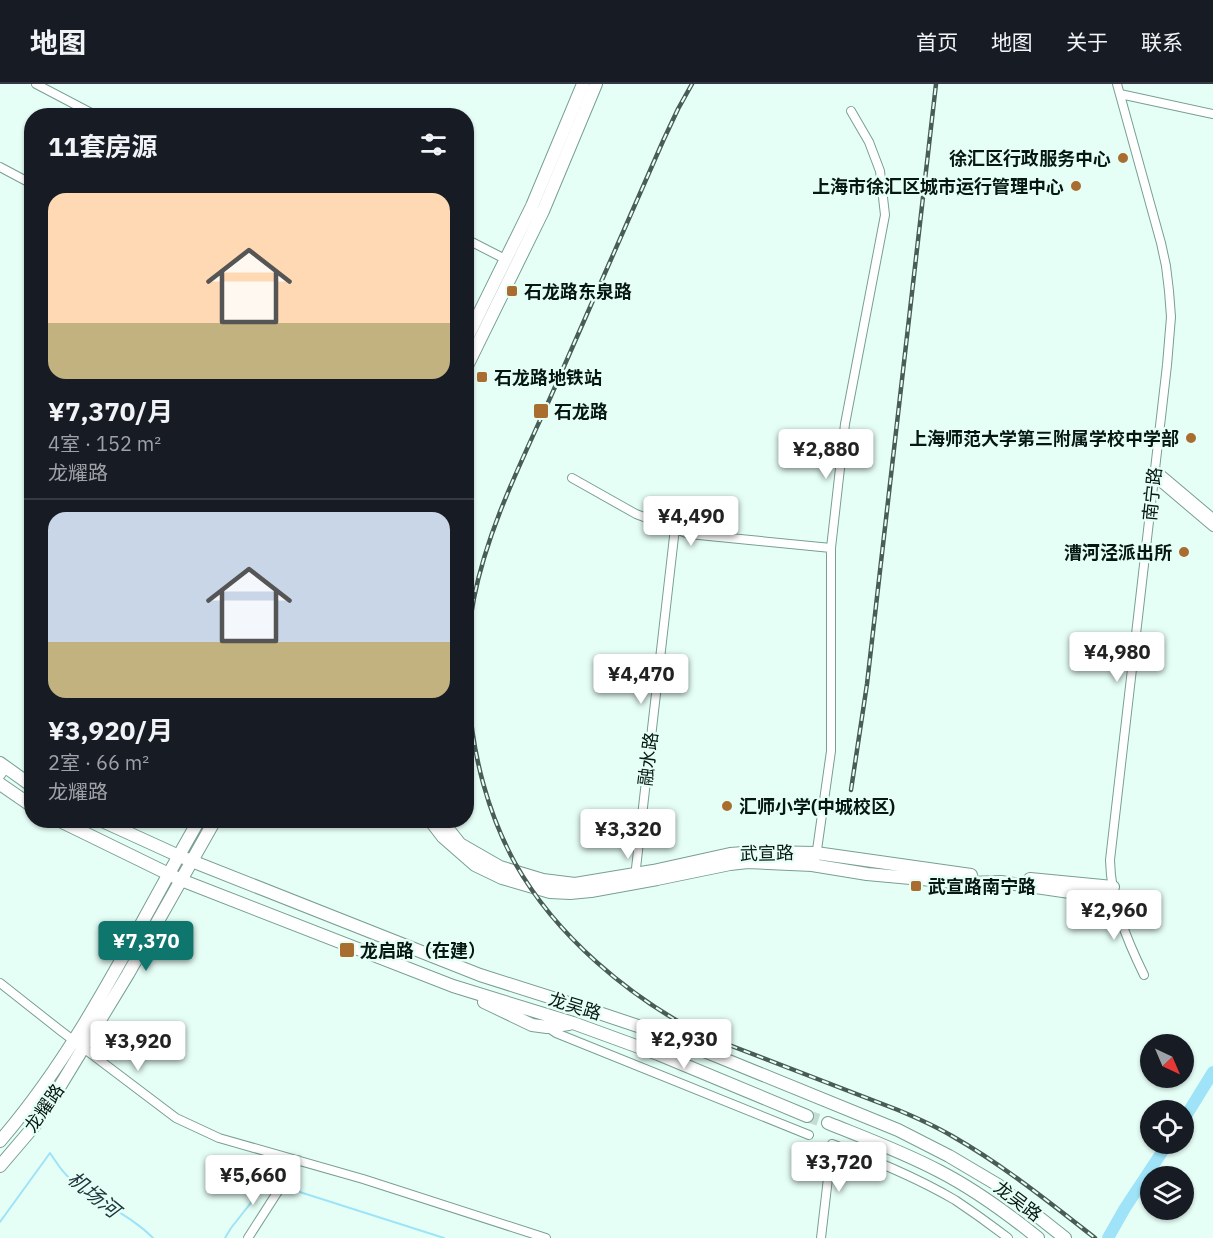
<!DOCTYPE html>
<html lang="zh">
<head>
<meta charset="utf-8">
<style>
  :root { --surface:#171b24; --page:#20242c; --text:#f1f3f6; --muted:#9ea1a6; --line:#363941; --accent:#0f766e }
  body { margin:0; font-family:"IBM Plex Sans","Noto Sans SC",sans-serif; background:var(--page); color:var(--text); height:100vh; display:flex; flex-direction:column; font-size:22px; white-space:nowrap }
  * { box-sizing:border-box; margin:0 }
  p { font-size:20px; color:var(--muted) }
  .icon { flex:none; width:33px; height:33px; fill:none; stroke:currentColor; stroke-width:2; stroke-linecap:round; stroke-linejoin:round }
  .map { position:relative; flex:1; overflow:hidden }
  .side { position:absolute; left:24px; top:24px; width:450px; height:720px; display:flex; flex-direction:column; background:var(--surface); border-radius:24px; box-shadow:0 2px 4px #0004 }
  .side>* { flex:none }
  .needle { width:39px; rotate:136deg }
  .tools { position:absolute; left:1140px; top:950px; display:grid; gap:12px }
  .tools a { display:grid; place-items:center; width:54px; height:54px; border-radius:50%; background:var(--surface); box-shadow:0 2px 4px #0004; font-size:30px }
  .price { position:absolute; translate:-50% -51px; padding:0 14px; border-radius:6px; background:#fff; color:#222; font-size:20px; line-height:39px; filter:drop-shadow(0 2px 3px #0008) }
  .price::after { content:''; position:absolute; left:50%; top:36px; width:18px; height:14px; margin-left:-9px; background:inherit; clip-path:polygon(0 0,100% 0,50% 100%) }
  .price.current { background:var(--accent); color:#fff }
  ul { padding:0; list-style:none }
  li { display:grid; align-content:center; gap:12px; height:318px; padding:0 24px }
  li+li { border-top:2px solid var(--line) }
  li span { display:grid; place-items:center; height:186px; border-radius:18px; color:#555 }
  li>.icon { margin-inline-start:auto }
  span .icon { width:108px; height:108px; fill:#fffc; stroke-width:1 }
  li b { font-size:26px }
  h2 { display:flex; justify-content:space-between; align-items:center; height:72px; padding:0 24px; font-size:26px }
  header { display:flex; align-items:center; gap:36px; box-sizing:border-box; height:84px; padding:0 30px; background:var(--surface); border-bottom:2px solid var(--line) }
  header strong { font-size:28px }
  nav { display:flex; gap:33px; margin-inline-start:auto; font-size:21px }
  .map>svg:first-child { display:block }
  .lines { fill:none; stroke-linecap:round; stroke-linejoin:round }
  .stream { stroke:#9ee3f7; stroke-width:2 }
  .river { stroke:#9ee3f7; stroke-width:12 }
  .primary-tunnel { stroke:#c5dcd4; stroke-width:12; stroke-dasharray:12 6; stroke-linecap:butt }
  .street-casing { stroke:#789f93; stroke-width:10 }
  .secondary-casing { stroke:#789f93; stroke-width:14 }
  .primary-casing { stroke:#789f93; stroke-width:14 }
  .street { stroke:#fff; stroke-width:8 }
  .secondary { stroke:#fff; stroke-width:12 }
  .primary { stroke:#fff; stroke-width:12 }
  .rail-casing { stroke:#495c56; stroke-width:4.5 }
  .rail { stroke:#e6fff6; stroke-width:2; stroke-dasharray:7; stroke-linecap:butt }
  .poi-dot { fill:#a96d30; stroke:#e6fff6; stroke-width:2 }
  .labels { text-anchor:middle; dominant-baseline:central; stroke-width:5; stroke-linejoin:round; paint-order:stroke }
  .poi-label { font-size:18px; font-weight:bold; fill:#071712; stroke:#e6fff6; text-anchor:start }
  .street-label { font-size:18px; fill:#071712; stroke:#e6fff6 }
  .water-label { font-size:20px; font-style:italic; fill:#20373e; stroke:#e6fff6 }
</style>
</head>
<body>
<header>
<strong>地图</strong>
<nav><a>首页</a><a>地图</a><a>关于</a><a>联系</a></nav>
</header>
<div class="map">
<svg width="1213" height="1154" viewBox="0 0 1213 1154">
  <rect width="100%" height="100%" fill="#e6fff6"/>
  <g class="lines">
    <path class="stream" d="M284,1103L444,1154
      M0,1138L50,1069C58,1081 65,1092 77,1101C101,1121 131,1131 153,1154
      M225,1154L231,1144L265,1101L271,1098L279,1101"/>
    <path class="river" d="M1184,1035L1213,988
      M1108,1154L1125,1124L1168,1059"/>
    <path class="primary-tunnel" d="M807,1032L828,1039"/>
    <g class="street-casing">
      <path id="street" d="M36,0L97,32
        M1117,0L1161,159L1166,182L1169,207L1171,233L1167,281L1110,776C1111,818 1126,854 1144,891
        M1120,10L1213,30
        M0,83L32,100
        M466,155L507,176
        M1155,385L1213,434
        M1154,393L1213,443
        M572,394L636,430L689,450L831,464
        M0,692L6,684
        M816,773L831,667V464L845,340L885,131L880,87L869,58L851,27
        M635,793L675,444
        M0,899L61,947L176,1034L219,1054L363,1095L546,1154
        M547,943L556,949L809,1051
        M248,1154L298,1076
        M821,1154L832,1060C874,1076 916,1093 955,1116C973,1128 991,1141 1008,1154"/>
    </g>
    <g class="secondary-casing">
      <path id="secondary" d="M466,256L532,122L583,0
        M466,284L543,127L596,0
        M430,736L443,753L475,781L502,794L550,808L570,809L591,807L657,795L730,780L748,778L812,781L867,790L965,799L1001,798L1097,812L1114,813
        M441,736L460,760L500,783L543,796L575,800L653,787L730,770L758,768L816,769L971,791
        M1030,795L1113,803
        M0,1057C83,961 136,845 199,736
        M0,1082L35,1041L54,1012L128,890L215,736"/>
    </g>
    <g class="primary-casing">
      <path id="primary" d="M0,679L32,702
        M0,700L32,722
        M58,736L181,796L453,902L573,939L658,970L807,1032
        M100,736L179,772L480,891L587,925L665,951L898,1046L949,1072L998,1101L1065,1154
        M484,918L532,941L547,943L569,940
        M828,1039C865,1054 903,1068 939,1087C974,1105 1007,1129 1038,1154"/>
    </g>
    <use href="#street" class="street"/>
    <use href="#secondary" class="secondary"/>
    <use href="#primary" class="primary"/>
    <g class="rail-casing">
      <path id="rail" d="M692,0L678,25L663,57C626,142 588,227 551,312C522,377 488,443 474,514C467,547 467,582 469,616C473,672 488,730 515,779C556,852 629,913 703,951L898,1026C917,1034 935,1042 952,1052C1003,1081 1049,1118 1095,1154
        M851,706L867,600L936,0"/>
    </g>
    <use href="#rail" class="rail"/>
  </g>
  <g class="poi-dot">
    <circle cx="1123" cy="74" r="6"/>
    <circle cx="1076" cy="102" r="6"/>
    <rect x="506" y="201" width="12" height="12" rx="3"/>
    <rect x="476" y="287" width="12" height="12" rx="3"/>
    <rect x="533" y="319" width="16" height="16" rx="3"/>
    <circle cx="1191" cy="354" r="6"/>
    <circle cx="1184" cy="468" r="6"/>
    <circle cx="727" cy="722" r="6"/>
    <rect x="910" y="796" width="12" height="12" rx="3"/>
    <rect x="339" y="858" width="16" height="16" rx="3"/>
  </g>
  <g class="labels">
    <g class="poi-label">
      <text x="1111" y="74" text-anchor="end">徐汇区行政服务中心</text>
      <text x="1064" y="102" text-anchor="end">上海市徐汇区城市运行管理中心</text>
      <text x="524" y="207">石龙路东泉路</text>
      <text x="494" y="293">石龙路地铁站</text>
      <text x="554" y="327">石龙路</text>
      <text x="1179" y="354" text-anchor="end">上海师范大学第三附属学校中学部</text>
      <text x="1172" y="468" text-anchor="end">漕河泾派出所</text>
      <text x="739" y="722">汇师小学(中城校区)</text>
      <text x="928" y="802">武宣路南宁路</text>
      <text x="360" y="866">龙启路（在建）</text>
    </g>
    <g class="street-label">
      <text transform="translate(1152 410) rotate(-84)">南宁路</text>
      <text transform="translate(648 675) rotate(-83)">融水路</text>
      <text transform="translate(767 769) rotate(-1)">武宣路</text>
      <text transform="translate(575 922) rotate(17)">龙吴路</text>
      <text transform="translate(44 1024) rotate(-55)">龙耀路</text>
      <text transform="translate(1018 1117) rotate(37)">龙吴路</text>
    </g>
    <g class="water-label">
      <text transform="translate(94 1110) rotate(39)">机场河</text>
    </g>
  </g>
</svg>
<div class="tools">
<a><svg class="needle" viewBox="-14 -14 28 28"><path d="M0-13l5 13h-10z" fill="#e53935"/><path d="M0 13l5-13h-10z" fill="#9ea1a6"/></svg></a>
<a><svg class="icon" aria-label="locate" viewBox="0 0 24 24"><circle cx="12" cy="12" r="6"/><path d="M12 2v4M12 18v4M2 12h4M18 12h4"/></svg></a>
<a><svg class="icon" aria-label="layers" viewBox="0 0 24 24"><path d="M12 4l9 5-9 5-9-5zM3 14l9 5 9-5"/></svg></a>
</div>
<b class="price" style="left:826px;top:396px">¥2,880</b>
<b class="price" style="left:691px;top:463px">¥4,490</b>
<b class="price" style="left:1117px;top:599px">¥4,980</b>
<b class="price" style="left:641px;top:621px">¥4,470</b>
<b class="price" style="left:628px;top:776px">¥3,320</b>
<b class="price" style="left:1114px;top:857px">¥2,960</b>
<b class="price current" style="left:146px;top:888px">¥7,370</b>
<b class="price" style="left:684px;top:986px">¥2,930</b>
<b class="price" style="left:138px;top:988px">¥3,920</b>
<b class="price" style="left:839px;top:1109px">¥3,720</b>
<b class="price" style="left:253px;top:1122px">¥5,660</b>
<section class="side">
<h2>11套房源<svg class="icon" aria-label="filters" viewBox="0 0 24 24"><path d="M4 7h16M4 17h16"/><circle cx="9" cy="7" r="2"/><circle cx="15" cy="17" r="2"/></svg></h2>
<ul>
<li><span style="background:linear-gradient(#ffd9b3 70%,#c2b280 0)"><svg class="icon" aria-label="home" viewBox="0 0 24 24"><path d="M3 11l9-7 9 7M6 9v11h12V9"/></svg></span><div><b>¥7,370/月</b><p>4室 · 152 m²</p><p>龙耀路</p></div></li>
<li><span style="background:linear-gradient(#c9d6e8 70%,#c2b280 0)"><svg class="icon" aria-label="home" viewBox="0 0 24 24"><path d="M3 11l9-7 9 7M6 9v11h12V9"/></svg></span><div><b>¥3,920/月</b><p>2室 · 66 m²</p><p>龙耀路</p></div></li>
</ul>
</section>
</div>
</body>
</html>
